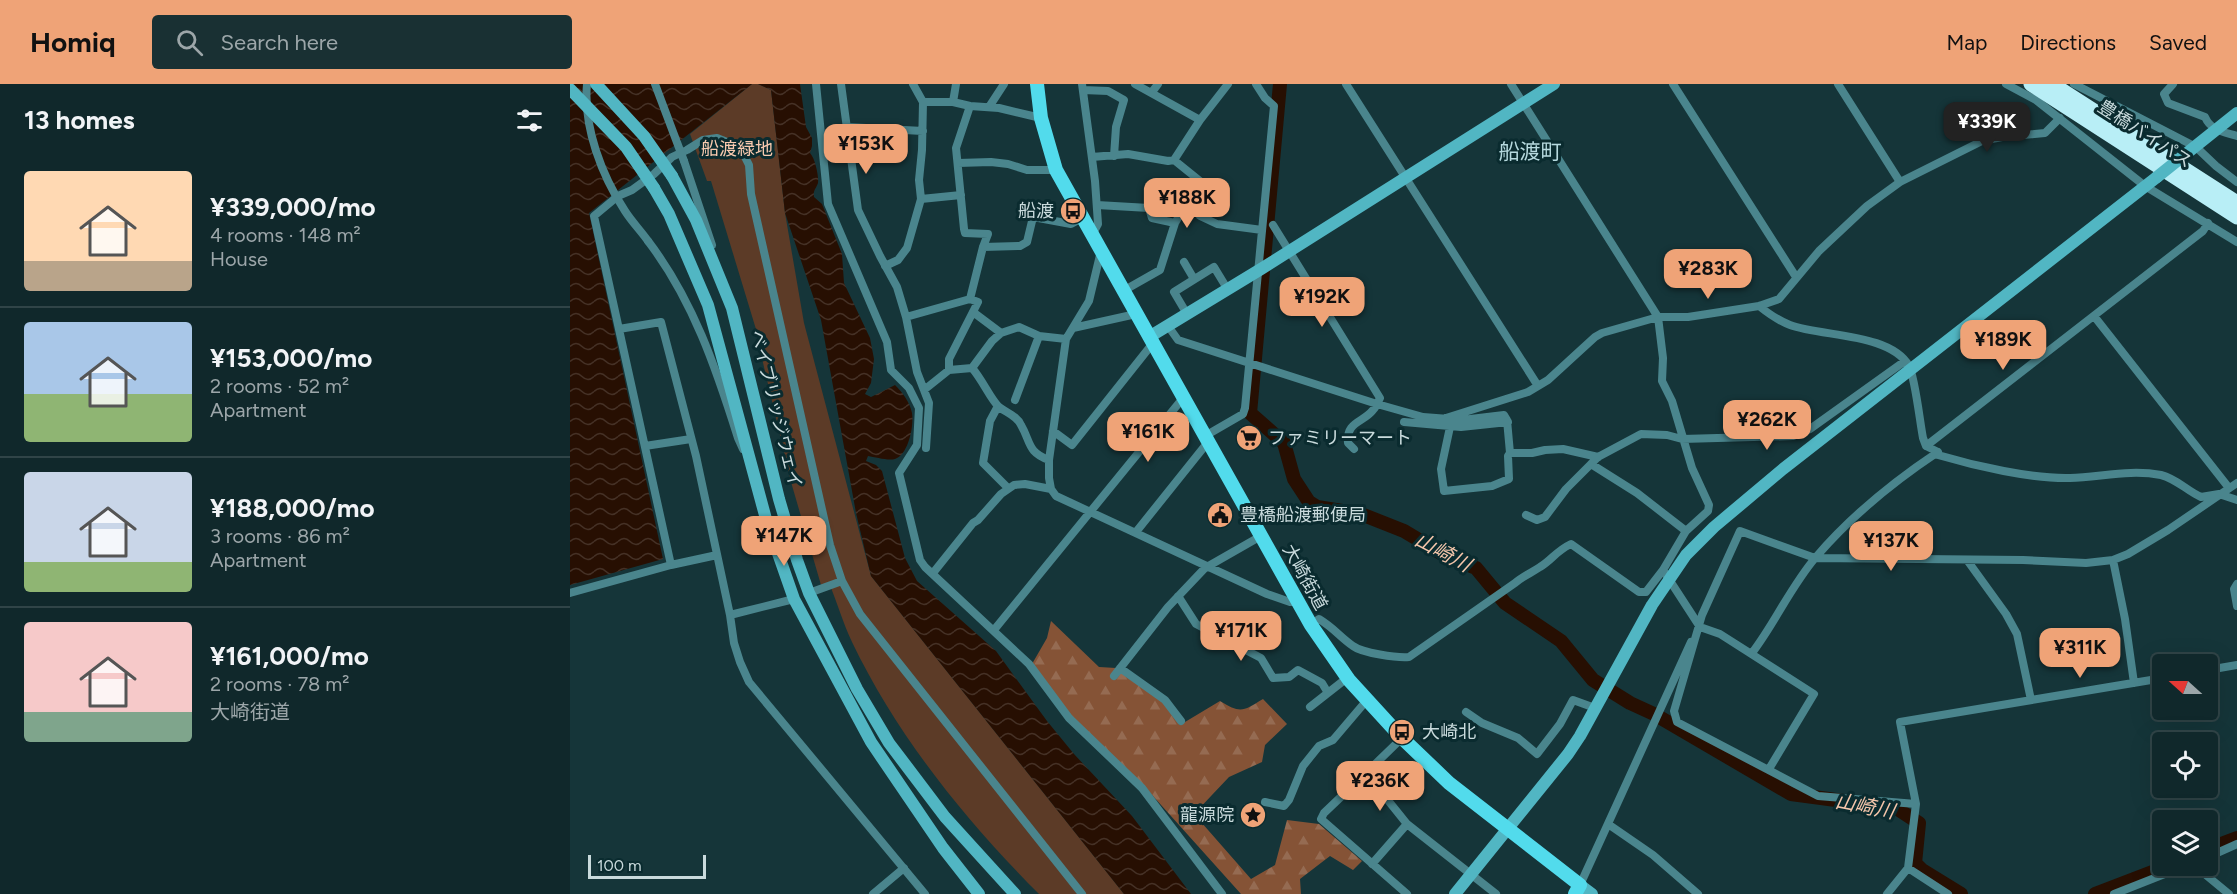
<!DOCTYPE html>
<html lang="en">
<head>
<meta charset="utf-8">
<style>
  :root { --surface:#10282b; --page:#193033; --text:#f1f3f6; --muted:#9ca6a9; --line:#304447; --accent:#efa377 }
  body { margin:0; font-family:Figtree,"Noto Sans JP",sans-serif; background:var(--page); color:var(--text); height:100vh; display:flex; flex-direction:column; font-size:22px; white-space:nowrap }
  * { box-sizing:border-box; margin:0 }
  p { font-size:20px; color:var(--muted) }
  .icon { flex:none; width:33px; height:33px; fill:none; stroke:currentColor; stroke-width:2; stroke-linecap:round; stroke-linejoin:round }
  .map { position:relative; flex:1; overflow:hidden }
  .side { display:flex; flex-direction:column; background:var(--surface); width:570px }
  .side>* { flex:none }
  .needle { width:39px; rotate:291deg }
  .buttons { position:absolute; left:1582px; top:570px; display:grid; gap:12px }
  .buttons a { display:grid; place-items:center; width:66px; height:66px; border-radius:6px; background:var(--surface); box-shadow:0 6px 24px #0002,0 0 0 2px var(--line); font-size:30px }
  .scale { position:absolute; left:18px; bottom:15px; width:118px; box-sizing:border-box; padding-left:6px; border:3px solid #c9dadc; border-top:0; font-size:16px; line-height:21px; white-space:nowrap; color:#c9dadc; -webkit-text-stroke:4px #0a2b2f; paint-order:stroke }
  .price { position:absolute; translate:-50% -51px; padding:0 14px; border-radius:12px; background:var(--accent); color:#111; font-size:20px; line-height:39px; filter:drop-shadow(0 2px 3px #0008) }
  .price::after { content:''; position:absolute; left:50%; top:36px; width:18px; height:14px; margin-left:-9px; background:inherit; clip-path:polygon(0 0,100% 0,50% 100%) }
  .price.on { background:#222; color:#fff }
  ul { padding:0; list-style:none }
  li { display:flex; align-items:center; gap:18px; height:150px; padding:0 24px }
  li+li { border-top:2px solid var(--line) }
  li span { display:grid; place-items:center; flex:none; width:168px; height:120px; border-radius:6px; color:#555 }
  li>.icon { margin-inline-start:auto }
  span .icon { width:72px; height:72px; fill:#fffc; stroke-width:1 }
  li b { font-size:26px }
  h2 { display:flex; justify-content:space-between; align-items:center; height:72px; padding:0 24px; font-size:26px }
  header { display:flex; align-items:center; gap:36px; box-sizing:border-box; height:84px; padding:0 30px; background:var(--accent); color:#111 }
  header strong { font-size:28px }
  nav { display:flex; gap:33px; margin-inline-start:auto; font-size:21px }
  .search { width:420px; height:54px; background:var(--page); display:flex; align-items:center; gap:15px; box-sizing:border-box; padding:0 21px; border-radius:6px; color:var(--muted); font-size:22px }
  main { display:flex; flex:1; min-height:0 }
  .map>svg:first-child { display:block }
  .forest { fill:url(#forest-firs) }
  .park { fill:#5c3b27 }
  .water { fill:url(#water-waves) }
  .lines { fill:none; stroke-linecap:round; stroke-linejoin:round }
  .river { stroke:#270f02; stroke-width:14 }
  .street { stroke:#4a858d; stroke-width:8 }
  .secondary { stroke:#51b6c3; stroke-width:12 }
  .primary { stroke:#52dbec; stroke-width:14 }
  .highway { stroke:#b8eef6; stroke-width:15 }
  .street-bridge { stroke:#4a858d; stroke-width:8 }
  .secondary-bridge { stroke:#51b6c3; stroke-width:12 }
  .labels { text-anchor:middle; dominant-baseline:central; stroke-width:6; stroke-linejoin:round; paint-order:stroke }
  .street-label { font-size:18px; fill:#c9dadc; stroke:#0a2b2f }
  .park-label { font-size:18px; fill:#f9caaf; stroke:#0a2b2f }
  .poi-label { font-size:18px; fill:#c9dadc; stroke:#0a2b2f; text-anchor:start }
  .water-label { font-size:20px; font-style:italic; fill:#f5c6ab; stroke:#0a2b2f }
  .quarter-label { font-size:21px; fill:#b6d9de; stroke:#0a2b2f }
</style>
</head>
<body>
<header>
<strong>Homiq</strong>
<div class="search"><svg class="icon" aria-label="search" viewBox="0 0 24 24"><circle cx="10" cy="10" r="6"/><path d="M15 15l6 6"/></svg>Search here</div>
<nav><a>Map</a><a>Directions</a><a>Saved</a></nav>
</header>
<main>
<section class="side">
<h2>13 homes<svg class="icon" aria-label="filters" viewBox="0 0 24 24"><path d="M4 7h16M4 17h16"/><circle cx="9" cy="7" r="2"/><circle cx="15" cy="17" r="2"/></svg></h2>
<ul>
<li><span style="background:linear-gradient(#ffd9b3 75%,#b9a48a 0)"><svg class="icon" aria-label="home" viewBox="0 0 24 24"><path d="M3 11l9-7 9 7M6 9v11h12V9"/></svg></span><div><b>¥339,000/mo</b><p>4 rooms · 148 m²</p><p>House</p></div></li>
<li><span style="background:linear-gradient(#a9c7e8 60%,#8fb573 0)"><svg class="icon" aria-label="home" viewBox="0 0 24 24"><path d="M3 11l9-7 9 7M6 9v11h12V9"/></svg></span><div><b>¥153,000/mo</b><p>2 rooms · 52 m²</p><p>Apartment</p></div></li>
<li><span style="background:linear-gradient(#c9d6e8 75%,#8fb573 0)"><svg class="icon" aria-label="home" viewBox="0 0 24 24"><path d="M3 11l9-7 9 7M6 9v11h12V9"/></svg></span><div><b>¥188,000/mo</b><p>3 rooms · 86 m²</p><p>Apartment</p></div></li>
<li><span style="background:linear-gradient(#f6c9c9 75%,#7fa58c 0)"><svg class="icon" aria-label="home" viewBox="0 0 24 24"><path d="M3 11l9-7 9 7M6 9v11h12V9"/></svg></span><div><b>¥161,000/mo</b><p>2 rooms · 78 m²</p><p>大崎街道</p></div></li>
</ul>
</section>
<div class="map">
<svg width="1667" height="810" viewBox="0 0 1667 810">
  <defs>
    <pattern id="forest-firs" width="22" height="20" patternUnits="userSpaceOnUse" patternTransform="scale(1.5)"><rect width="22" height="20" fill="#855336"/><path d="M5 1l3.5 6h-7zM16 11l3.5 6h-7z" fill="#956b52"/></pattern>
    <pattern id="water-waves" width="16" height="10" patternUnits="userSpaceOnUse" patternTransform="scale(1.5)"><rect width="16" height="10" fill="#270f02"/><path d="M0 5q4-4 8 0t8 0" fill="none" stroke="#453126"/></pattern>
  </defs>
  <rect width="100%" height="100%" fill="#153539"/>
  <path class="forest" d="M481,537L529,583L546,584L591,615L610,641L650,617C671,630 673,627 693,615L717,640L695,661L692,678L659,693L624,730L681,795L705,781L717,736L749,740L792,777L783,786L760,772L730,795L731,810H671L574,702L501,632L462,580L477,554Z"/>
  <path class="park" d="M182,0H188L201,6L215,129L234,239L301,492L554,810H469C396,737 327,652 282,558C273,539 267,518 259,499L251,501L221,398L190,266L192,265L141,97H137L120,50Z"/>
  <path class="water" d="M0,0H182L19,129L93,475L0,501Z
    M188,0H230L236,43L242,54V62L240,69C245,74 249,92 248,99C246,105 243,106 244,113L252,120L272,170L274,199L300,254L304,275L301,299L295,310L301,313L325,301C332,308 340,318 342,329C344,341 339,370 325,375C318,377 305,373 298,372L296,377L306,381L312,387L335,474L347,497L426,567L477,637L504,670L562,732L621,810H554L301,492L286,429L251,236L215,129L201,6Z"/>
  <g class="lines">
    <path class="river" d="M710,0L680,329L714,359L724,395L739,418L747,423L791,430L834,447L874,471L906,484L935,519L991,557L1023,596L1060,619L1084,630L1221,710L1326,724L1349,739L1345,779L1352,786L1391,810
      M1638,765L1667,754
      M1525,810L1598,782"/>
    <path class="street" d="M246,0L258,120L317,258L321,286L339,304L349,324L347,361L329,389L350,476L355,483L459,580L499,634L572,704L652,810
      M271,0L288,126L310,172L327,203L336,233L347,288L359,319L356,364
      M512,0L525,97L528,140L522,151
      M565,0L630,36
      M776,0L968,302
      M941,0L1088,233L1093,274L1092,297L1102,317L1122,384L1139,421L1138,427L1116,447L1093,486L1130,543L1150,550L1244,610L1199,685
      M1103,0L1226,193
      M1268,0L1330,98
      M1436,0L1466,16L1575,102L1667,158
      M1504,0L1626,63L1646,82L1667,98
      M1603,0L1594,10L1598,19L1635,33C1641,47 1654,48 1667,52
      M513,6L538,7L554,16L546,43L544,72
      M582,8L588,0
      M353,18H383L400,22L429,24L471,34
      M383,18L386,0
      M400,22L386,64L394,145L395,149L418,150L413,163L400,215
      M419,23L434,0
      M277,43L353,47
      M522,73L558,70L598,77L604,76L630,97L605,139L590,186L553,207
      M604,76L630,36L658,0
      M114,77L142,161
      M388,79L421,78L438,80L457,86H486
      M351,115L391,111
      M527,121L579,124L582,134L605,139
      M630,132L647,140L692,146
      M703,141L810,314C808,318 806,323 803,326C793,339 776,337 778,359L784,365
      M78,157C123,216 146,284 168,354L173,365
      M413,163L450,162L457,158L463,133L501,140L512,134
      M531,167L519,217L496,255L479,376V394L481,405L486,412L697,510L720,518H728
      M614,178L624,195
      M315,182L328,176L337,164L351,115L349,96L352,66L353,18L343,0
      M1189,222C1199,230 1209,237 1220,241C1253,253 1320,249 1339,282C1345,293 1350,339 1353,354L1356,362L1368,368V371C1405,382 1462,395 1500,394C1531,393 1560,385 1591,391C1607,395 1617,407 1631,413L1649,410L1667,416
      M403,228L431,249
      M617,230L604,208L644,183L658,206
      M1524,232L1659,404
      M336,233L400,215L408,218L379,275V286
      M598,242L608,256L807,320L853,333L892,336L934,331L937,336L940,369H962L975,366L993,365L1028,373
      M503,244L566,230
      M49,245L91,238L126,372L160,531L164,559L170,578L179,598L355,810
      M402,284C412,295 421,316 429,323C437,329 447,332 451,341C461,358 457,368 479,376
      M354,306L379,286L402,284L422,257L431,249L449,243L469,252L496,255
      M445,316L469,252
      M428,322L420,337L413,379L438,404
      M876,334L958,308L978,296L1025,253L1032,249L1088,233H1118L1189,222L1209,215L1249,167L1297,122L1330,98L1412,57L1432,53L1475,49L1490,34
      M834,338L891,343L938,338
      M880,343L871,385L874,407L922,402L939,395L938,372L940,369
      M483,347L502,361L583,259
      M635,352L673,330L675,324L704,22L695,14L686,0
      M75,362L121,355
      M1356,362L1633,147L1638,139
      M1021,380L1067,409L1116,447
      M956,431L967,436L975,433L996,405L1028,373L1071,350L1097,351L1112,355L1223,352L1240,345L1335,277
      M566,448L638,358
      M1397,476L1436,530L1447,550L1461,616
      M1543,476L1555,535L1564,599
      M101,481L147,471
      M363,489L403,439L408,436L431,410L444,401L455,400L481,405
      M1667,500L1664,505L1667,522
      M0,509L101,481L24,132L48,112L62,106L84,90L102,73L117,66L133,56L147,54L167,62L173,69L179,81L181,110L260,461L272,497L290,530L512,810
      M239,509L272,497
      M608,512L626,540L691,574L703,594L719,593L728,586L752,599L758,609
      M160,531L224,515
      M741,541L749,535C764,544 770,553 783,562C792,569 827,574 839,573L945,499C953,492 961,489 970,483C982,476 986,467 1001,460L1069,508H1076L1093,486
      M424,546L613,314
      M1182,569C1205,539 1221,502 1246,473C1281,432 1323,398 1368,368
      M550,584L595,616L611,637
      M1638,586L1667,581
      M544,592L598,523L635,484L691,452
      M740,623L777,594
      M896,628L912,639L948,654L967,670L990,640L1003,616L1025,624
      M832,654L796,689L837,740L926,810
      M796,689L754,729L751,735L837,810
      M695,718L714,722L719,716L733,682L749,662L763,656L797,616
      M1346,720L1248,712L1107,638L1104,627L1132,531L1170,447L1245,474L1453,476L1516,479L1543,476L1558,470L1598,446L1667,399
      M1038,740L1083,771L1128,810
      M1638,773L1667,760
      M802,780L837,740
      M1625,782L1659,810
      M1338,784L1378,810
      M1010,801L1121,558
      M303,810L334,784
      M1317,810L1338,784L1346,720L1330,638L1593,594
      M1544,810L1615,782"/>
    <path class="secondary" d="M1612,73L1667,29
      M102,92L126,136L162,224L209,415L227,476L239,509L287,605L319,659L375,733L445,810
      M84,104L99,130L138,221L196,435L224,515L301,658L373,764L409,810
      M579,253L691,185L984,0
      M1010,801L1022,810
      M885,810L998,670L1010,652L1082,521L1116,471L1144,443L1213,385L1587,93"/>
    <path class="primary" d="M467,0L471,34L486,86L741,541L779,596L832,654L879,699L1010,801L1005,810"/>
    <path class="highway" d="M1461,0L1667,133
      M1482,0L1667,119"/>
    <path class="street-bridge" d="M17,0C13,43 32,92 55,127C62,138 71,147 78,157
      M85,0L114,77"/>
    <path class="secondary-bridge" d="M26,0L74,52L102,92
      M0,5L56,63L84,104
      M1587,93L1612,73"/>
  </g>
  <defs>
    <g id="bus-disc" transform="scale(1.35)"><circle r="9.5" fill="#efa377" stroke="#0a2b2f"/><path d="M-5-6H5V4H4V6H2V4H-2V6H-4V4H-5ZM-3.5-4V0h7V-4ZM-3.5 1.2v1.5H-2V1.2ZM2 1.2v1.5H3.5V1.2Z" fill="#111"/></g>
    <g id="supermarket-disc" transform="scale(1.35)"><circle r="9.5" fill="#efa377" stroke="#0a2b2f"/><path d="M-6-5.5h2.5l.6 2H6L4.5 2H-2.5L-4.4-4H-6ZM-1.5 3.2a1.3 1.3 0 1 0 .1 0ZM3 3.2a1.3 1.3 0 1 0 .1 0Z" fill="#111"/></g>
    <g id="civic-disc" transform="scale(1.35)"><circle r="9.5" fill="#efa377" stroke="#0a2b2f"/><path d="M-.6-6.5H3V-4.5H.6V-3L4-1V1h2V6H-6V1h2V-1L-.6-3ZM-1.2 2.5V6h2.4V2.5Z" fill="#111"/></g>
    <g id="sight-disc" transform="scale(1.35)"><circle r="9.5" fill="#efa377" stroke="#0a2b2f"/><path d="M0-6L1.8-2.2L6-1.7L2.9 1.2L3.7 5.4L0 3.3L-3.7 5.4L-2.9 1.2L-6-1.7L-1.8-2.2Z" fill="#111"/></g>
  </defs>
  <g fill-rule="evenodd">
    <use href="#bus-disc" x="503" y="127"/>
    <use href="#supermarket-disc" x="679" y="354"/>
    <use href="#civic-disc" x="650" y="431"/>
    <use href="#bus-disc" x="832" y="648"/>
    <use href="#sight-disc" x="683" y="731"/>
  </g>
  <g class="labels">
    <g class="street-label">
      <text transform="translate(1575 50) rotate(33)">豊橋バイパス</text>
      <text transform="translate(206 325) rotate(76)">ベイブリッジウェイ</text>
      <text transform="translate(735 493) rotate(61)">大崎街道</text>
    </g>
    <g class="park-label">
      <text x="167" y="65">船渡緑地</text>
    </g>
    <g class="poi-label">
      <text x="484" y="127" text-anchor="end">船渡</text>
      <text x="698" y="354">ファミリーマート</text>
      <text x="670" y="431">豊橋船渡郵便局</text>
      <text x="852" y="648">大崎北</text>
      <text x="664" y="731" text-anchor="end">龍源院</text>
    </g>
    <g class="water-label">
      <text transform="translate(873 468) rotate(28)">山崎川</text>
      <text transform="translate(1295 722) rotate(11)">山崎川</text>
    </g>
    <g class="quarter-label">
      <text x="960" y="67">船渡町</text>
    </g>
  </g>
</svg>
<div class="buttons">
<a><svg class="needle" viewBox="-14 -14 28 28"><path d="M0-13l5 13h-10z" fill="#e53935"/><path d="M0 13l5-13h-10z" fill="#9ca6a9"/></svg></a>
<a><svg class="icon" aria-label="locate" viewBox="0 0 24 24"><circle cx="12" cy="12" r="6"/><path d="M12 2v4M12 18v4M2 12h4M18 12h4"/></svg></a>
<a><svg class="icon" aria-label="layers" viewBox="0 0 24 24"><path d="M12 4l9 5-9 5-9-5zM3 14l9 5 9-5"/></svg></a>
</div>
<div class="scale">100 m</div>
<b class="price on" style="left:1417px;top:69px">¥339K</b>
<b class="price" style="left:296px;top:91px">¥153K</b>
<b class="price" style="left:617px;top:145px">¥188K</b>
<b class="price" style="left:1138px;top:216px">¥283K</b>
<b class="price" style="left:752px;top:244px">¥192K</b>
<b class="price" style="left:1433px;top:287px">¥189K</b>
<b class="price" style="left:1197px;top:367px">¥262K</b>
<b class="price" style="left:578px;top:379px">¥161K</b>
<b class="price" style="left:214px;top:483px">¥147K</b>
<b class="price" style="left:1321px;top:488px">¥137K</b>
<b class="price" style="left:671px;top:578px">¥171K</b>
<b class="price" style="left:1510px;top:595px">¥311K</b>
<b class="price" style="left:810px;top:728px">¥236K</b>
</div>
</main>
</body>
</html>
